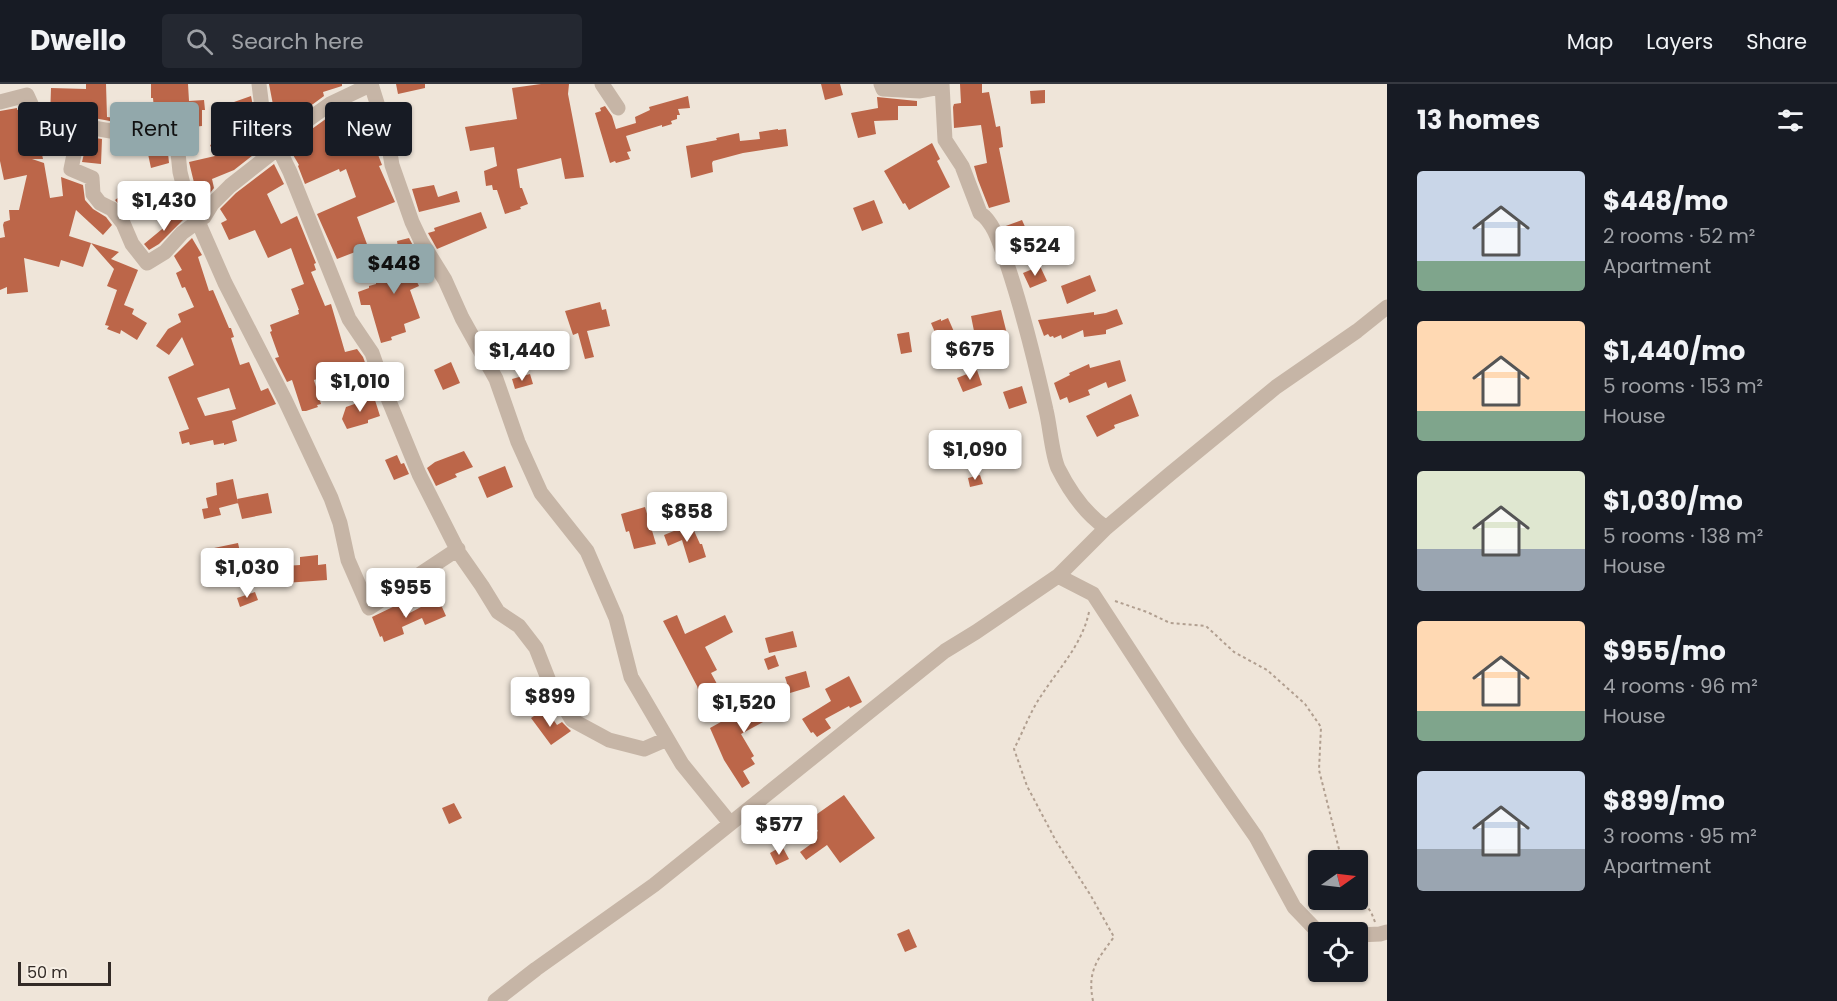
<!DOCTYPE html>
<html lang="en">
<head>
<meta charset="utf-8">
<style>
  :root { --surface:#171b24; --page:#242831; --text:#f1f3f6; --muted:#9ea1a6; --line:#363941; --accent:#92a8ab }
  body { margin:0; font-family:Poppins,sans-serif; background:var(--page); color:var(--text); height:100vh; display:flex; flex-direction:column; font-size:22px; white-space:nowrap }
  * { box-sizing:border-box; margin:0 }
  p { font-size:20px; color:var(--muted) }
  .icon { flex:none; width:33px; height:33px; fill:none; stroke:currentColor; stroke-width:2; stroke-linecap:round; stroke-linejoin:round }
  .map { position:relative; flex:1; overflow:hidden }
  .details { display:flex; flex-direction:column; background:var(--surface); width:450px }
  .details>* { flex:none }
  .hud { position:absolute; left:18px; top:18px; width:570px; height:54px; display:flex; gap:12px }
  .needle { width:39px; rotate:76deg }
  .buttons { position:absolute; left:1308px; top:766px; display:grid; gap:12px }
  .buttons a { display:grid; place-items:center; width:60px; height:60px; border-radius:6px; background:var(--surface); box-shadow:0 2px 4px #0004; font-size:30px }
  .scale { position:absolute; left:18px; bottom:15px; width:93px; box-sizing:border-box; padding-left:6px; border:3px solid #322a26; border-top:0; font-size:16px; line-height:21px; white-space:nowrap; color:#322a26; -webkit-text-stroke:4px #f7efe5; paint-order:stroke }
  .price { position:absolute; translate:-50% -51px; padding:0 14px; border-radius:6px; background:#fff; color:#222; font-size:20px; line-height:39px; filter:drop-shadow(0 2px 3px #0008) }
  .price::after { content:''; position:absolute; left:50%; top:36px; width:18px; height:14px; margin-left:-9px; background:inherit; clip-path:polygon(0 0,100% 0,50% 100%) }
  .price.active { background:var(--accent); color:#111 }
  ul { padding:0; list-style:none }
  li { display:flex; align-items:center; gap:18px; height:150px; padding:0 30px }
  li span { display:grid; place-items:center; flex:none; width:168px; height:120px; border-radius:6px; color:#555 }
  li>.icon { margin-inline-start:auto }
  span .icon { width:72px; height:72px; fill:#fffc; stroke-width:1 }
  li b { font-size:26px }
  h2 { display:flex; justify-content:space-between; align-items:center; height:72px; padding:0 30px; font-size:26px }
  .pill { padding:0 21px; border-radius:6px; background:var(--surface); box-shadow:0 2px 4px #0004; font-size:21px; line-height:54px }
  .pill.active { background:var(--accent); color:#111 }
  header { display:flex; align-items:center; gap:36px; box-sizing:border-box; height:84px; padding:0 30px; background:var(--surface); border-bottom:2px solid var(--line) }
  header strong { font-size:28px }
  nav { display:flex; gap:33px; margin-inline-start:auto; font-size:21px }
  .search { width:420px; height:54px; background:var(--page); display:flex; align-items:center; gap:15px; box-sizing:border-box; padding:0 21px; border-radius:6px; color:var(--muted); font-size:22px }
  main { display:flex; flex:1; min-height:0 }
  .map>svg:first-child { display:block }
  .building { fill:#bc6649; fill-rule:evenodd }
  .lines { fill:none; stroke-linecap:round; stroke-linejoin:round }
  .path { stroke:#b19f90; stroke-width:2; stroke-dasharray:3 3; stroke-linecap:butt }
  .minor { stroke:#c6b5a6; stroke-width:15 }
</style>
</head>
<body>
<header>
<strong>Dwello</strong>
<div class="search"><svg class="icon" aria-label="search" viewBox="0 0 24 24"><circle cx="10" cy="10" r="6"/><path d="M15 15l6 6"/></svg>Search here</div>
<nav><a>Map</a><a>Layers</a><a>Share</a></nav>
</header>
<main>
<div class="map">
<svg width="1387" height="917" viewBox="0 0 1387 917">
  <rect width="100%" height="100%" fill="#efe5d9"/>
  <path class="building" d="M86,0H106L107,33L126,35V40L83,32L50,34L51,4L86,5Z
    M151,0H188L189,17L204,16L205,26H202V42L183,44L170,39L157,41V36L155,37L153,14H151Z
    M269,0H342V2L323,8L324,12L309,23L302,25L301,21L282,25L283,30L275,31Z
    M396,0H425V4L398,10Z
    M541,0H569L568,10L584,93L565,95L561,74L517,85L520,104H522L528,120L520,123L521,125L505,130L497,106H493L492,101L486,102L484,87L497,82L494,63L470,67L465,43L517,35L512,4Z
    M821,0H840L843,11L825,16Z
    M960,0H982V9L989,8L996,43L1000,42L1003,63L999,64L1010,118L989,124L978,96L974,82L987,79L981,41L954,44L953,23L954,20L961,19Z
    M1045,6V19L1031,20L1030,7Z
    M251,12L256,37L236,39L232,22H235L234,18Z
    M688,12L690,24L678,25L680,31H677V35L671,37L672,40L662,43V41L626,52L631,67L627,68L630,75L616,79L615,77L610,79L595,29L601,27L600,24L605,22L612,32L616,45L636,39L635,33L650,26L649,23Z
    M877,13L917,17V22H898V36L874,37L876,50L858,54L851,29L878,24Z
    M359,20L361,24L366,21L370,28L372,34L367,37L379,67L377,68L382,81L379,82L395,118L357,133L368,163L337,175L317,130L356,113L346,85L340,88L339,85L305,100L298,82L299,81L289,64L298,55L334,29L339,27L340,30Z
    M17,24V26L22,24L29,40L34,58L39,57L43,75H32L44,79L50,114L63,112L61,93L83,101L85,116L93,125L106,133L112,141L103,151L76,126L69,152L91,159L83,183L61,176L59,183L24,174L28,208L7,210V203L0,206V154L5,153L3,141L4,138L10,136L9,126H19L27,91L4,96L0,77V27Z
    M257,39L266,61L234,86L212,95L214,104L210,109L197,111L189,78L215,72L210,61Z
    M778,45V46L786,45L788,62L743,69L713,77L712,79L713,88L691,94L686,62L717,56L716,54L739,49L740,57L760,55L759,48Z
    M88,53L102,55L101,80L82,78Z
    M167,59L169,79L151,84L148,70L153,69L152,66L159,64V61Z
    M932,59L940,75L937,77L950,103L909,126L905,119L903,120L884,87Z
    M274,80L284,100L267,110L281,140L297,132L316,179L314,180L316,186L311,188L325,222L331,220L345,268L357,265L363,273L374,303L365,306L359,284H352L314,296L321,320L317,321L318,323L306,327H302L292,296L287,298L275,274L279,273L270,248L272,247L270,241L299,230L298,226H299L291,205L304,200L303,197L291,164L268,174L255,146L229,156L221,139L227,136L220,125L236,109Z
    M434,101L438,113L457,107L460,118L419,128L412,105Z
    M133,102L140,112L135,116L138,120L132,125L137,132L132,136L115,116Z
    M874,116L883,139L862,147L853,124Z
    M481,128L487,144L437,165L428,149L435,147L434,144Z
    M180,129L183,136L159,160L149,166L144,160L167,141L165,137Z
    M1022,136L1034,163L1015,172L1003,143Z
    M192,154L202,171L198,173L209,207L213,206L229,244H231L234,253L231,254L240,281L249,278L261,307L268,304L276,320L232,337L237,357L224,361V359L214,361L213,356L190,361L189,358L182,360L179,348L189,345L168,293L194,281L182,253L169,271L156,262L168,245L181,238L178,230L194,223L185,203L182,204L176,189L182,186L174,172ZM229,304L236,325L205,332L197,314Z
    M409,154L418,171L411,174L419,192L415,194L419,202L410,206L420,234L404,240L406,248L391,253L392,256L381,259L370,221H361L358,208L369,204V202L376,200V198L399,191L392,164L398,163L397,157Z
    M91,159L119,168L111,175L138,186L124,221L134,225L132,230L147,239L137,256L121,246L120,250L107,245L109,242L105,241L117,206L107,202L114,185Z
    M1040,182L1047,197L1030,204L1023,189Z
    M1090,191L1096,207L1067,220L1061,202Z
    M600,218L602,226L606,225L610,242L587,247L594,273L585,275L578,249L573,251L565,227Z
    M1117,225L1123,240L1106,246V250L1084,253L1083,246L1062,255L1061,251L1054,254L1053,252L1050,253L1048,250L1044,252L1038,236L1094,228V231L1106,229Z
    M1001,226L1007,250L1001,251L1002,255L978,261L977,259L974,260L971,247H974L971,232Z
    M948,234L955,250L939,258L931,239L941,235V237Z
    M909,248L912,268L901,270L897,250Z
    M1120,276L1126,297L1108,304L1106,298L1088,306L1090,311L1069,319L1067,313L1060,316L1054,299L1070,291L1069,289L1089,280L1090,284Z
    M451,278L460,299L443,306L434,286Z
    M977,286L982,301L963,308L957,294Z
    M530,290L533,300L515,305L512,295Z
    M1022,302L1027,319L1009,325L1003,308Z
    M1131,310L1139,332L1114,341L1115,344L1097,353L1086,332Z
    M374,313L380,332L368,336V339L347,345L342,335L346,323Z
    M1006,349L1013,368L995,375L986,358Z
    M464,367L473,383L455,390L457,393L436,402L427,384L435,378Z
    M397,371L401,380L404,379L409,390L394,396L385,376Z
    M505,382L513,403L487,414L478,393Z
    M980,391L983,400L970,403L968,394Z
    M233,395L238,419L219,424L221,431L204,435L202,425L208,424L206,414L217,411L216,399Z
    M268,409L272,429L242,435L237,415Z
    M645,423L656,460L634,465L629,447L626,448L621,430Z
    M691,440L700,460H702L706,473L689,479L682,456L668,462L664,451Z
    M238,459L243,481L219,485L214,464Z
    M318,471V481L326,480L327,496L285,499L284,482L300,481V473Z
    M255,508L258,516L240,523L237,514Z
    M438,514L446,532L425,541L422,534L402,543L404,550L384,558L382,552L380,553L372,533L399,520L404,532Z
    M677,531L685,550L725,531L733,548L705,563L717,586L711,589L722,609L702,620L697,602L663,537Z
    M793,547L797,563L769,569L765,554Z
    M775,571L779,582L768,586L764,575Z
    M806,587L810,603L790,609L785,593Z
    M849,592L862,618L850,624L849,622L825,635L831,644L817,653L813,648L811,649L802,635L831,617L825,605Z
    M782,604L789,618L771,626L774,632L741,650L754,672L751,674L755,680L743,687L750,699L742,704L724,676L710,644Z
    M540,628L545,635L550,631L557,641L562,638L571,647L551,661L531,634Z
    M844,711L875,754L840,779L827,761L806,776L800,768L811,760L807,755L818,747L810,735Z
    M454,719L462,734L449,740L442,724Z
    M782,762L789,775L776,781L770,769Z
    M909,845L917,863L905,868L897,850Z"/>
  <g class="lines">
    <path class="path" d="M1115,517L1147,528L1170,539L1206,542L1234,568L1267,586L1305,620L1321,643L1319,686L1342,777
      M1089,528C1082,561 1059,584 1041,612C1030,628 1023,648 1014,665L1027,702L1056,757L1091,812L1114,853C1097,876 1087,887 1093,917
      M1358,810L1371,828L1375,838"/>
    <path class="minor" d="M259,0L262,24L270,47L290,88L349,235L372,269L389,317L419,390L459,469L482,502L498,528L519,542L536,564L549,597L572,636L609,656L644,665L667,655
      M371,0L387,51L392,81L412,138L421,157L445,196L462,234L496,295L518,358L541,409L587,467L616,534L631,593L682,680L730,739
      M602,0L618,24
      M881,0L883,5L920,7L941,3
      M942,0L945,56L962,82L980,129C995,139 1001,164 1007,180C1023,228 1035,277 1046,326C1050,342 1052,371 1058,384C1069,406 1086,430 1106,444
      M0,18L27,11L42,44L82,42L145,53L171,49L176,50L180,88L185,108L225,199L285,316L331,414L340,439L348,476L369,524L458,465
      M82,42L79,46L71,85L92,94L93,110L100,119L112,125L123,139L132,160L147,179L165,168L182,149L204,133L212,120L230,102L273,68L291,48L330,20L370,1
      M1058,492L1093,510L1187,654L1256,753L1294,823L1319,849
      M1358,851L1380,850L1387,848
      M495,917L536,885L654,801L945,567L976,548L1058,492L1106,444L1170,390L1276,303L1357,247L1387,223"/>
  </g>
</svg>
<div class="buttons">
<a><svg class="needle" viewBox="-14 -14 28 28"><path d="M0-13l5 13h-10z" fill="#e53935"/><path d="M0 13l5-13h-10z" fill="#9ea1a6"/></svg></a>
<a><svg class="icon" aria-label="locate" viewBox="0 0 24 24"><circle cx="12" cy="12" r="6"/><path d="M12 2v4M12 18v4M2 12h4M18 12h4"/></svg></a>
</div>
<div class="scale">50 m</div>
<b class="price" style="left:164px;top:148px">$1,430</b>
<b class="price" style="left:1035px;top:193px">$524</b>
<b class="price active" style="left:394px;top:211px">$448</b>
<b class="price" style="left:970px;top:297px">$675</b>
<b class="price" style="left:522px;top:298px">$1,440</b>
<b class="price" style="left:360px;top:329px">$1,010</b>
<b class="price" style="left:975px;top:397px">$1,090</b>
<b class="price" style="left:687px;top:459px">$858</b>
<b class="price" style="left:247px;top:515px">$1,030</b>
<b class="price" style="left:406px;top:535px">$955</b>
<b class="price" style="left:550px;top:644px">$899</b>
<b class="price" style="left:744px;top:650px">$1,520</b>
<b class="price" style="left:779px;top:772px">$577</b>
<div class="hud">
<a class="pill">Buy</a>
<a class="pill active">Rent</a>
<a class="pill">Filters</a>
<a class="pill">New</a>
</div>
</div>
<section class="details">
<h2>13 homes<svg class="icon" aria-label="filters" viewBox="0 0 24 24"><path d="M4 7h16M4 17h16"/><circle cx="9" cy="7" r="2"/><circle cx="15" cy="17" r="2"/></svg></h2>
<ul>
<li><span style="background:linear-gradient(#c9d6e8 75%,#7fa58c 0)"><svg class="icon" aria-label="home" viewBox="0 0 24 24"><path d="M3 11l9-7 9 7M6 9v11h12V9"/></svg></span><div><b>$448/mo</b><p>2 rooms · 52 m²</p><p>Apartment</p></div></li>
<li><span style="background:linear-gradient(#ffd9b3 75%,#7fa58c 0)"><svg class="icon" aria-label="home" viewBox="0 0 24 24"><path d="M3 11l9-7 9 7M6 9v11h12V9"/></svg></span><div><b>$1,440/mo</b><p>5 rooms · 153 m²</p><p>House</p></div></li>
<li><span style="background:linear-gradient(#dfe7d0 65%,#9aa5b1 0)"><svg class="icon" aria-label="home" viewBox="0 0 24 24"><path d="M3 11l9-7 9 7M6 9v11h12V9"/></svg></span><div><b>$1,030/mo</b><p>5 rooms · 138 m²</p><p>House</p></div></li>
<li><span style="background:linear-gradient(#ffd9b3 75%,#7fa58c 0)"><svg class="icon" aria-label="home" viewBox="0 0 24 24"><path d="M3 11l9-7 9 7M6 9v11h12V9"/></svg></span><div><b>$955/mo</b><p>4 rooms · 96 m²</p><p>House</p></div></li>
<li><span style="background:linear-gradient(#c9d6e8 65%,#9aa5b1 0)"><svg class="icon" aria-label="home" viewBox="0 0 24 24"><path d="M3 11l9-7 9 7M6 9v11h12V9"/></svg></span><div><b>$899/mo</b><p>3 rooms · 95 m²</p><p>Apartment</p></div></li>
</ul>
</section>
</main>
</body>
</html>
